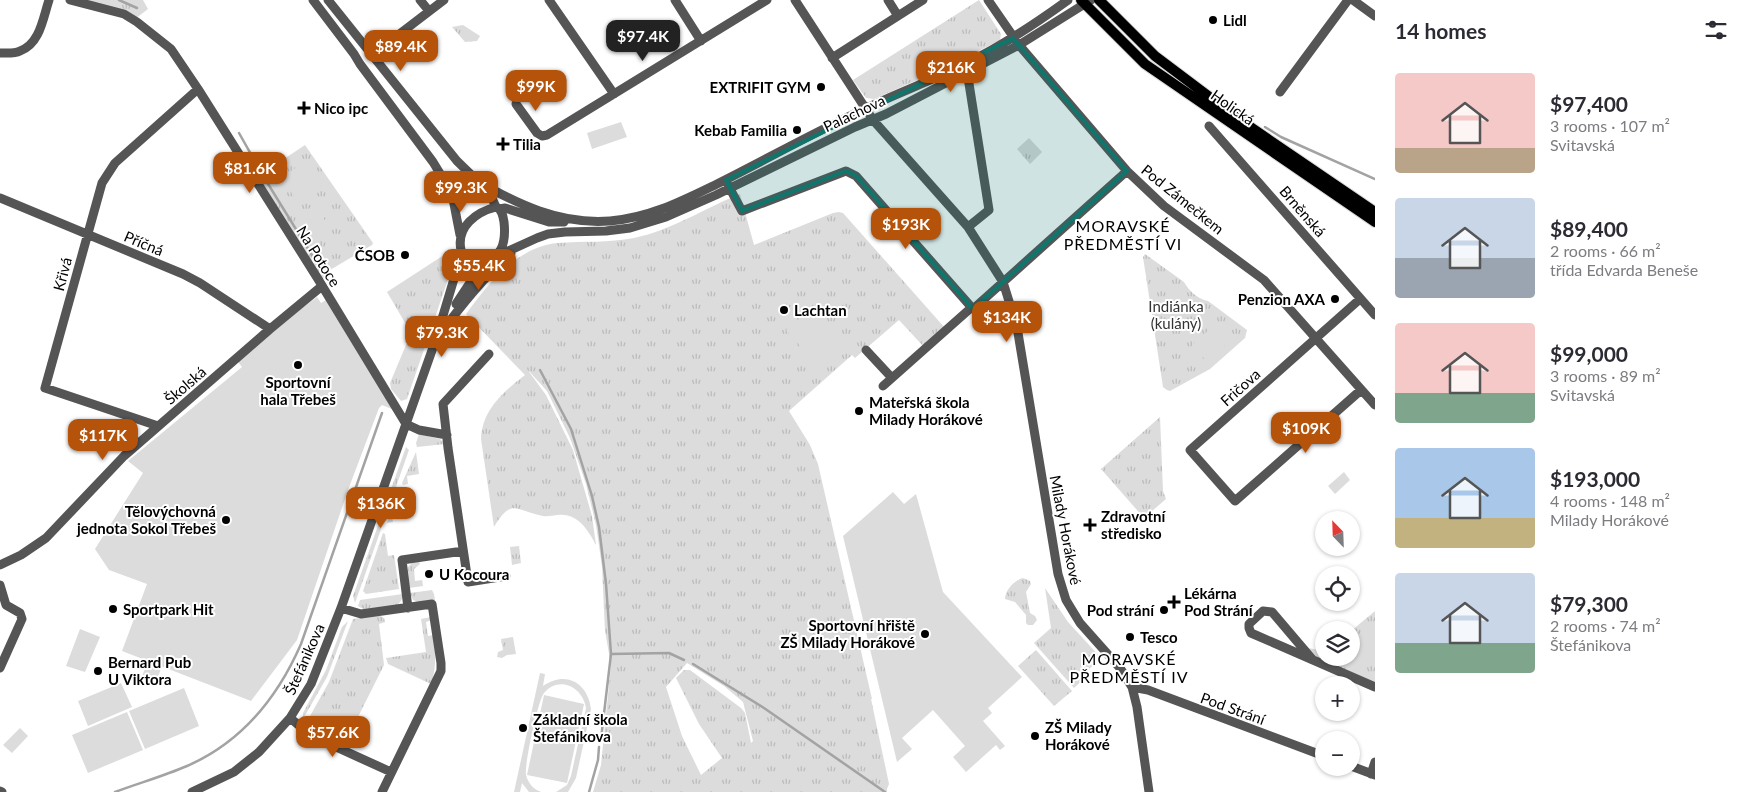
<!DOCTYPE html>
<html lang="en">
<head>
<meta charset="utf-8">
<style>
  :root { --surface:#fff; --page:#f7f7f7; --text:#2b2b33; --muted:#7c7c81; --accent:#b45309 }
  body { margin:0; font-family:Lato,sans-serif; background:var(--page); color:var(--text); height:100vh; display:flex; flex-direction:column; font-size:19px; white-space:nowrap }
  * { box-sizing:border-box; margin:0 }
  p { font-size:16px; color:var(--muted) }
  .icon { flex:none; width:28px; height:28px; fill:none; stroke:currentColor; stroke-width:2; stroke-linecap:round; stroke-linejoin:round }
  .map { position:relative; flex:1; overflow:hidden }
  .sheet { display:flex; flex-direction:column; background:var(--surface); width:375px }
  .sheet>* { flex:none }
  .needle { width:32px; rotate:337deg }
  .controls { position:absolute; left:1315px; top:511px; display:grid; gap:10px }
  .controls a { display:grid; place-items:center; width:45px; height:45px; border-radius:50%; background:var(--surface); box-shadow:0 1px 4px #0004; font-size:25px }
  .price { position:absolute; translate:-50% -42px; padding:0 11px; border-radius:10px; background:var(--accent); color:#fff; font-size:16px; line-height:32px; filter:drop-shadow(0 1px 2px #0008) }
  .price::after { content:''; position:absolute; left:50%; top:30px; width:15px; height:11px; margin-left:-8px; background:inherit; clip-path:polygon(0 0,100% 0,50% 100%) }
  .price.current { background:#222; color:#fff }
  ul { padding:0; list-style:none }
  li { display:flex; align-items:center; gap:15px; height:125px; padding:0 20px }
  li span { display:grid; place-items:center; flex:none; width:140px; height:100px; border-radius:5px; color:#555 }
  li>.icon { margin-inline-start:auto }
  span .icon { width:60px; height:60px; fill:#fffc; stroke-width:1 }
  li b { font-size:21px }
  h2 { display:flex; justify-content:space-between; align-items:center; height:60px; padding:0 20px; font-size:21px }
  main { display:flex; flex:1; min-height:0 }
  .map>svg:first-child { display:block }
  .grass { fill:url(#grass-tufts); fill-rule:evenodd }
  .garden { fill:#dcdcdc }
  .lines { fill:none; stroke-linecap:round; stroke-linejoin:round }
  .stream { stroke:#a3a3a3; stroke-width:2.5 }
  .major-casing { stroke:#dbdbdb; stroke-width:12 }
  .minor { stroke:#555; stroke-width:9 }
  .major { stroke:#000; stroke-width:10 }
  .marked { fill:#0f766e; fill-opacity:0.2; stroke:#0f766e; stroke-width:4; stroke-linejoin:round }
  .poi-dot { fill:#000; stroke:#fff; stroke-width:2 }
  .labels { text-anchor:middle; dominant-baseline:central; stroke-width:4; stroke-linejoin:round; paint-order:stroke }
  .poi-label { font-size:15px; font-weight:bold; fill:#000; stroke:#fff; text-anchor:start }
  .street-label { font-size:15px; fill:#000; stroke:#fff }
  .park-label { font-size:15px; fill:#333; stroke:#fff }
  .neighbourhood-label { font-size:16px; letter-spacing:1px; fill:#000; stroke:#fff }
</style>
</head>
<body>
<main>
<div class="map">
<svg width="1375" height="792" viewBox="0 0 1375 792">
  <defs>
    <pattern id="grass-tufts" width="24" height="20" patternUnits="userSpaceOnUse" patternTransform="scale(1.25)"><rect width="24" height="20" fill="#dcdcdc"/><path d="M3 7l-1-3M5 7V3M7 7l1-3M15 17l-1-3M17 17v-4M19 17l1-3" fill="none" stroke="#bbb"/></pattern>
  </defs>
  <rect width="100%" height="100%" fill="#fff"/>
  <path class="grass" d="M82,0H143L148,9L135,19Z
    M979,0L1001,34L1000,40L956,63L874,99L866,98L853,80Z
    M463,25L480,36L477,41L465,42L452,27Z
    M1029,138L1042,152L1030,164L1017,149Z
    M305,145L373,243L372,245L325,273L327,277L320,280L257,177Z
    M740,194L754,245L833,213L839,212L843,213L945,328L923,346L899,320L855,358L852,355L789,411L810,445L818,464L872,699H871L889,784L887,789V792H593L601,765L611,665L605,631L602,567L596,525L586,484L570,438L547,391L527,369L546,395L573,450L592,516L596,545C588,530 578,513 558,515C553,515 548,517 543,516C515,511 512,497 494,527L481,439C482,410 503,392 525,375L466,314C488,284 518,246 558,243C583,241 609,243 634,238C672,230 705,208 740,194ZM687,663L724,686L743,702L753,741L751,743L745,713L741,708L690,670H684L676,678L699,724L722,758L701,775L682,736L666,687Z
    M447,253H457L455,259L407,399L401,401L391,389L390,383L411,333L387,292Z
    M1145,254L1184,282C1189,291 1198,299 1208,301L1247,330L1245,338L1210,369L1170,391L1167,390L1163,387L1143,257Z
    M1160,417L1163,491L1166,499L1144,518L1101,469Z
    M419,434L440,439L445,444L417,447L416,443Z
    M406,447L409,450L355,603L353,596Z
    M416,452L419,474L407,476L408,484L403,485L402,483Z
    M399,492H401L404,515L392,517L393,522L387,523Z
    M383,533L385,534L388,556L394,555L399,589L366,594L363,591Z
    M519,546L521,563L512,565L510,547Z
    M419,561L420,564L414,569L415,581L422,580L423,586L409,588L408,567L412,563Z
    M1023,578L1030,581L1031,584L1026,592L1030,613L1035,616L1037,620L1033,625H1028L1026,623V615L1015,602L1005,599C1005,590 1015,580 1023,578Z
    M1045,588L1068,622L1101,658L1086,672L1088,675L1074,688L1034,643L1051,628Z
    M432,590L434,594L435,600L418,602L413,600L410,593Z
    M403,594L402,599L398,605L365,610L358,606L360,600Z
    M1375,611V684L1317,659L1308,648L1319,650L1324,649V658H1351V631Z
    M378,615L384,618L385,622L379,624L384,665L346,741L353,745L348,747L307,728L305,725L329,682L353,619Z
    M431,617L432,620L426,622L428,636L434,635C435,652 437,667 431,684L388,664L386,658L426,652L421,619Z
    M348,621L327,677L303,719V713L326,670L342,627Z
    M513,637L516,654L507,655L502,658L497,657L498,652L503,650L501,639Z
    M1036,650L1072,691L1054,706L1018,666Z"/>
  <path class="garden" d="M621,122L627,137L592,149L587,133Z
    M301,164L320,191L300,205L281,178Z
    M314,205L332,230L320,238L303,213Z
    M317,297L321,303L326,300L394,410L382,405L379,408L348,490L297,640L251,701L122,651L147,584L109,570L95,549L143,473L128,461L242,367L238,362L285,321Z
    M811,309L846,348L821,370L786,330Z
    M1218,322L1233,338L1207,362L1192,345Z
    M1344,472L1350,480L1335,494L1328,486Z
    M893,492L904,504L916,494L943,592L1022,677L988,708L992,713L983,721L1005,746L1000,750L996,745L966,772L953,757L965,746L933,710L902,738L912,749L897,762L843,536Z
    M1375,625V647L1354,665L1347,658H1351V646Z
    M80,629L100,637L85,672L66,666Z
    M147,663L161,669L155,684L141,679Z
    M540,673L545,674L543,686C566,670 588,683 591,709L576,778L568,792H556L567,785L571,776L586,708C583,687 559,675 544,693C538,700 524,766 526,775C528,783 533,789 541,792H529L522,783L520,792H514Z
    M121,683L132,707L88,726L78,701Z
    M184,688L199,726L145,749L129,711Z
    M544,695L584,704L567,783L527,775Z
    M127,712L143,750L88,773L72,735Z
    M20,728L28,736L12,753L3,745Z"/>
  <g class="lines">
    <path class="stream" d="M119,0L137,8
      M1265,127L1281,137L1375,179
      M239,133L261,172
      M265,179L323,273
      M540,370L571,429L592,496L599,527L606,584L611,654L601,739
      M611,654L669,653L684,660
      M693,664L764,708L885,792
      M115,792C139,783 164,776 187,766C242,742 277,699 301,644L382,413
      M589,792L598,760L599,747"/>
    <g class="major-casing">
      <path id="major" d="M1081,0L1145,64L1375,222
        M1099,0L1155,56L1240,120L1375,212"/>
    </g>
    <path class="minor" d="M70,0L124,14L137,22L171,49L198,89L318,279L406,424
      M313,0L354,54L360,64L433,162L444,180L453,199L460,235
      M328,0L457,161L489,192L496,207C502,209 503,216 504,222C505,231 505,241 501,249C495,259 478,275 467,264C464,260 462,255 461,250C456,227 476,212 496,207
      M420,0L429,11
      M549,0L614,94
      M675,0L701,41
      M795,0L873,120L968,227L1003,282L1017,327L1058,574L1066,600L1080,623L1120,668L1132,687L1137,707L1149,792
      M888,0L898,16
      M988,0L1019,45L1127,171L1164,206L1264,280L1375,405
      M1353,0L1375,16
      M0,53C6,53 14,54 20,51C40,44 43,18 49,0
      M372,55L444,0
      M832,58L923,0
      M967,71L989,210L968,227
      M1280,92L1348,0
      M516,104L537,133L542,136L547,135L767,0
      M1209,126L1375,315
      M475,180C517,204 560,225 610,221C649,218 682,201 717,184C761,162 804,138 848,117C886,97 927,83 965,64C1002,46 1035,24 1068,0
      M727,183L742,211L846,171L856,176L973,309L1127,171
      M0,198L183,274L200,283L270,329
      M500,209L505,208L549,222H564
      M493,258L537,238L548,234L565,232L606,231L630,228L666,217L716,195L855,127L886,114L1019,45L1091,0
      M1360,299L1190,450L1235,501L1361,390
      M456,304L481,266
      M441,333C462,304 484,277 511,253
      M866,350L892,378
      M489,354L443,404L448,448L468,582L506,576
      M883,386L972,307
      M406,424L419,430L447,435
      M158,426L45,388L102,183L115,163L198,89
      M0,565L21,555L46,538L124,456L270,329L322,286
      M0,585L6,605L20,613L22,619L0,668
      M341,608L361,614L432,604L441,663V671L382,792
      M408,608L402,560L463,551
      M1312,659L1272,612L1263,611L1249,624V628L1251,633L1375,687
      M1132,687L1148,690L1324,756
      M290,718L312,736L391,772
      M1351,766L1375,775
      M1371,774L1375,762
      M0,791L2,792
      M192,792L234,772L259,752L290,718L311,684L341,608L436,339L462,252"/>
    <use href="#major" class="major"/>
  </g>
  <path class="marked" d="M1013,38L1127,171L973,309L856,176L846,171L742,211L726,180Z"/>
  <g class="poi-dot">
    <circle cx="1213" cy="20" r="5"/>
    <circle cx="821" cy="87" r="5"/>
    <path d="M301.5 100.5h5v5h5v5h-5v5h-5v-5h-5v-5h5z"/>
    <circle cx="797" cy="130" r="5"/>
    <path d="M500.5 136.5h5v5h5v5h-5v5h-5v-5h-5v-5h5z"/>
    <circle cx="405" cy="255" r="5"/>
    <circle cx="1335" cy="299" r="5"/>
    <circle cx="784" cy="310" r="5"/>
    <circle cx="298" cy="365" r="5"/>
    <circle cx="859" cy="411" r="5"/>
    <circle cx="226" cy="520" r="5"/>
    <path d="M1087.5 517.5h5v5h5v5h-5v5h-5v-5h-5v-5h5z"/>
    <circle cx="429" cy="574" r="5"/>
    <path d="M1171.5 594.5h5v5h5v5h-5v5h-5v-5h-5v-5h5z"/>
    <circle cx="113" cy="609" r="5"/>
    <circle cx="1164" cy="610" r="5"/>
    <circle cx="925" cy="634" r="5"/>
    <circle cx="1130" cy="637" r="5"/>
    <circle cx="98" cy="671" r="5"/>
    <circle cx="523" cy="728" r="5"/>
    <circle cx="1035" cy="736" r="5"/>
  </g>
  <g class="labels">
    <g class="poi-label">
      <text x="1223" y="20">Lidl</text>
      <text x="811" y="87" text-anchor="end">EXTRIFIT GYM</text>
      <text x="314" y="108">Nico ipc</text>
      <text x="787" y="130" text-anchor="end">Kebab Familia</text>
      <text x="513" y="144">Tilia</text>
      <text x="395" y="255" text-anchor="end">ČSOB</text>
      <text x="1325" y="299" text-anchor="end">Penzion AXA</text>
      <text x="794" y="310">Lachtan</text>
      <text x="298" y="382" text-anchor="middle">Sportovní<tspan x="298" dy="17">hala Třebeš</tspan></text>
      <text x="869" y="402">Mateřská škola<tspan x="869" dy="17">Milady Horákové</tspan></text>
      <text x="216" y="511" text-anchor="end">Tělovýchovná<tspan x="216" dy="17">jednota Sokol Třebeš</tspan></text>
      <text x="1101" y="516">Zdravotní<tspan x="1101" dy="17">středisko</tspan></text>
      <text x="439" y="574">U Kocoura</text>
      <text x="1184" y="593">Lékárna<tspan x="1184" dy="17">Pod Strání</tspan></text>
      <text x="123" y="609">Sportpark Hit</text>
      <text x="1154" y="610" text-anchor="end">Pod strání</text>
      <text x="915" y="625" text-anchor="end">Sportovní hřiště<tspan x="915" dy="17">ZŠ Milady Horákové</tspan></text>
      <text x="1140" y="637">Tesco</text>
      <text x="108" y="662">Bernard Pub<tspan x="108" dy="17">U Viktora</tspan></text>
      <text x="533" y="719">Základní škola<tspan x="533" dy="17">Štefánikova</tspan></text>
      <text x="1045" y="727">ZŠ Milady<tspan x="1045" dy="17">Horákové</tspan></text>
    </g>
    <g class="street-label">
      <text transform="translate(1233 107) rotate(35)">Holická</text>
      <text transform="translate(854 113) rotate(-25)">Palachova</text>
      <text transform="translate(1183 199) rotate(39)">Pod Zámečkem</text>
      <text transform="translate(1303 211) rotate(49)">Brněnská</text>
      <text transform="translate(144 243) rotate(23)">Příčná</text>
      <text transform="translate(319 256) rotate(58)">Na Potoce</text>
      <text transform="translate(62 274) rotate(-75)">Křivá</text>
      <text transform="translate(185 385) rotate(-41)">Školská</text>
      <text transform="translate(1240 387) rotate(-42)">Fričova</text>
      <text transform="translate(1066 530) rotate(79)">Milady Horákové</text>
      <text transform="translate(304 659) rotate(-66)">Štefánikova</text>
      <text transform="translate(1233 708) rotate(20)">Pod Strání</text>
    </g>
    <g class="park-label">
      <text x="1176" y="306">Indiánka<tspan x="1176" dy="17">(kulány)</tspan></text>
    </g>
    <g class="neighbourhood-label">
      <text x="1123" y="225">MORAVSKÉ<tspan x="1123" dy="18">PŘEDMĚSTÍ VI</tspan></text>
      <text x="1129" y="658">MORAVSKÉ<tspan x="1129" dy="18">PŘEDMĚSTÍ IV</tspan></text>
    </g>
  </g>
</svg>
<div class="controls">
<a><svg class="needle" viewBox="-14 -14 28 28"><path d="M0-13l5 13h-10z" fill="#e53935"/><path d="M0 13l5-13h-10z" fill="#7c7c81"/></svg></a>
<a><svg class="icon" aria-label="locate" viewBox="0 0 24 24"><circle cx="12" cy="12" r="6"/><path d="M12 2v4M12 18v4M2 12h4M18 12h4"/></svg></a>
<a><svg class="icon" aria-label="layers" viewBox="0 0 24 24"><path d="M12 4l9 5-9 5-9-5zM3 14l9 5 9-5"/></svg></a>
<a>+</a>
<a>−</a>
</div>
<b class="price current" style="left:643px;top:62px">$97.4K</b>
<b class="price" style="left:401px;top:72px">$89.4K</b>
<b class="price" style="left:951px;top:93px">$216K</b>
<b class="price" style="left:536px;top:112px">$99K</b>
<b class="price" style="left:250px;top:194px">$81.6K</b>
<b class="price" style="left:461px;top:213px">$99.3K</b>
<b class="price" style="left:906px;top:250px">$193K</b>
<b class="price" style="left:479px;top:291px">$55.4K</b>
<b class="price" style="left:1007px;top:343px">$134K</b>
<b class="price" style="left:442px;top:358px">$79.3K</b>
<b class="price" style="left:1306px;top:454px">$109K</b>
<b class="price" style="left:103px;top:461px">$117K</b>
<b class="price" style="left:381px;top:529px">$136K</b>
<b class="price" style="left:333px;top:758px">$57.6K</b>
</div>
<section class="sheet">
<h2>14 homes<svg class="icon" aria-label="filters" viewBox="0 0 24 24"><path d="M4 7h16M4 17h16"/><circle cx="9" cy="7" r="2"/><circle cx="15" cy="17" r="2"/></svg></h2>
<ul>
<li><span style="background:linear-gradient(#f6c9c9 75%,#b9a48a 0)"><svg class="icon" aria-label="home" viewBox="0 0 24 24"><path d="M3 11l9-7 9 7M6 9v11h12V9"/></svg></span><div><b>$97,400</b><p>3 rooms · 107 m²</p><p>Svitavská</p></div></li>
<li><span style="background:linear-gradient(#c9d6e8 60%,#9aa5b1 0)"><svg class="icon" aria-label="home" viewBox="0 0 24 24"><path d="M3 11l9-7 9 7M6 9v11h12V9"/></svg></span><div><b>$89,400</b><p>2 rooms · 66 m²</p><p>třída Edvarda Beneše</p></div></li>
<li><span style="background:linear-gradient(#f6c9c9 70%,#7fa58c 0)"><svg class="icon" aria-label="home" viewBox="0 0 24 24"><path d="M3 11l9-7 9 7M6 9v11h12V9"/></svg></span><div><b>$99,000</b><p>3 rooms · 89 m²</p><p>Svitavská</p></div></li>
<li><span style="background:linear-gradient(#a9c7e8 70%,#c2b280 0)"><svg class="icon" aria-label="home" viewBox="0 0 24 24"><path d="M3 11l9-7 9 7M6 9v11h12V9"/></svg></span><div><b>$193,000</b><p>4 rooms · 148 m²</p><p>Milady Horákové</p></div></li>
<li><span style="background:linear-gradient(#c9d6e8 70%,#7fa58c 0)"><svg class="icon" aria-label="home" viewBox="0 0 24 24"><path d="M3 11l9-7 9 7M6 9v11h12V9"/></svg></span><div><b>$79,300</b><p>2 rooms · 74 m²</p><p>Štefánikova</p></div></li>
</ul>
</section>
</main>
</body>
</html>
